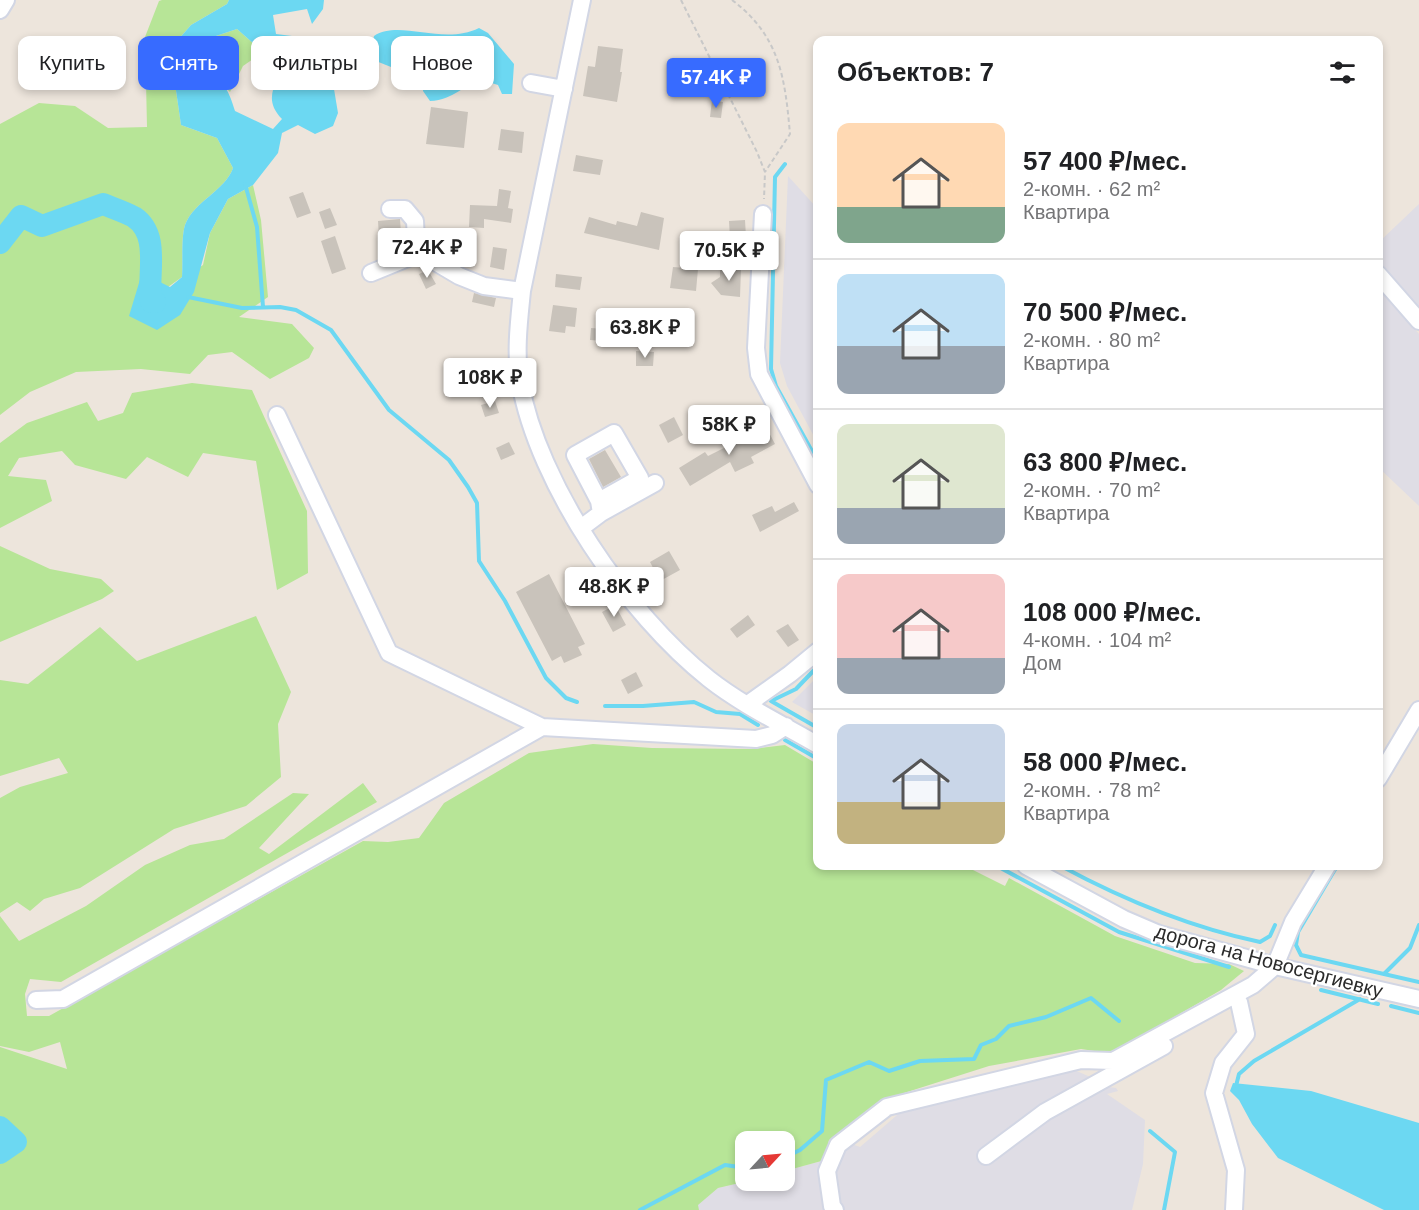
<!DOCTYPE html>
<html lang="ru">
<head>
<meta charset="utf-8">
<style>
  :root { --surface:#fff; --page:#f6f6f6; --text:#202124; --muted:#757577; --line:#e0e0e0; --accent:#376bff }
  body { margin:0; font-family:Arial,sans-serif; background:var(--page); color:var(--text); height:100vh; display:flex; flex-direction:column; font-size:22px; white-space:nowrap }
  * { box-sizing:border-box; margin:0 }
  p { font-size:20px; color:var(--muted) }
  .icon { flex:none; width:33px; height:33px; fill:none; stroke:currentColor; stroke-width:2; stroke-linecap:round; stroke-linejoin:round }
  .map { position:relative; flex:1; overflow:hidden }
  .panel { position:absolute; left:813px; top:36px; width:570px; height:834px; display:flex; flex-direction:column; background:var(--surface); border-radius:12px; box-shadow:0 3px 9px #0003 }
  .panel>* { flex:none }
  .banner { position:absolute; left:18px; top:36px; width:570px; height:54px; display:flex; gap:12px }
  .needle { width:39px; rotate:64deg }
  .buttons { position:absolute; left:735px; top:1131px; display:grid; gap:12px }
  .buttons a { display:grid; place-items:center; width:60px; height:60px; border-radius:12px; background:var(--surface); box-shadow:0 3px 9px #0003; font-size:30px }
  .price { position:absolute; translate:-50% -51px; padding:0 14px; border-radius:6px; background:#fff; color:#222; font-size:20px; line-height:39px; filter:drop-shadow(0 2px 3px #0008) }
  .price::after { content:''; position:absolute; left:50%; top:36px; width:18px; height:14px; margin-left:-9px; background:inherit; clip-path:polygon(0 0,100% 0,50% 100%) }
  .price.active { background:var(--accent); color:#fff }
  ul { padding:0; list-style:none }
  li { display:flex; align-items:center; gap:18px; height:150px; padding:0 24px }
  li+li { border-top:2px solid var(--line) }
  li span { display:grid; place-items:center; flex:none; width:168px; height:120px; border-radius:12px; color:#555 }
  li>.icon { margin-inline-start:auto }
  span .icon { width:72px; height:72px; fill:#fffc; stroke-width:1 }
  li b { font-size:26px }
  h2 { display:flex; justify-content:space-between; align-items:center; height:72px; padding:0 24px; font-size:26px }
  .pill { padding:0 21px; border-radius:12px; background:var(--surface); box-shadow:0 3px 9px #0003; font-size:21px; line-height:54px }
  .pill.active { background:var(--accent); color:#fff }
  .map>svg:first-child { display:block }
  .industrial { fill:#dfdde5 }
  .green { fill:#b7e597 }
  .water { fill:#6cd8f2; fill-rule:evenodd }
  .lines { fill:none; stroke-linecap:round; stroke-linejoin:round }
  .stream { stroke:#6cd8f2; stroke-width:4 }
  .river { stroke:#6cd8f2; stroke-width:22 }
  .building { fill:#c9c3bb }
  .minor-casing { stroke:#d2d6e4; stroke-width:20 }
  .path { stroke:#c8c8c8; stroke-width:2; stroke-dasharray:4.5 3; stroke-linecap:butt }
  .minor { stroke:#fff; stroke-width:16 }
  .labels { text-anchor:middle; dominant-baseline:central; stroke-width:4.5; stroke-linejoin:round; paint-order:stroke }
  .street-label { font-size:20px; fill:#2b2b2b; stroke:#fff }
</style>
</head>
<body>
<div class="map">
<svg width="1419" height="1210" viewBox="0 0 1419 1210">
  <rect width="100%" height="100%" fill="#ede5dc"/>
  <path class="industrial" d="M788,176L817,208V442L787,386L780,363Z
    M1419,204V309L1379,263L1378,243Z
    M1378,288L1419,334V506L1379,468Z
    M817,677V716L792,702Z
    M1065,1066L1102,1082L1101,1086L1116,1088L1118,1091L1107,1094L1145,1120L1143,1164L1132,1210H839L832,1178L839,1155L849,1143L860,1147L903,1110Z
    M825,1160L827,1210H699L697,1205L718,1188L748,1181L784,1180L785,1171Z"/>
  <path class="green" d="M162,0H229L227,4L191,25L170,49L181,125L217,138L233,168C225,191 194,201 185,225C181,237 183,264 182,277L129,315L203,265L210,233L228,199L253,185L261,220L268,297L239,317L292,324L314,348L309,358L270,379L232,352L208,355L190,374L141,369L76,372L30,392L0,415V124L39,103L75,106L108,128L147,127L145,37L159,1Z
    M237,29L263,52L243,66L230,92L211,73L200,68L198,50L216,36Z
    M192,383L252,390L307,511L308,573L277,590L256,461L203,453L188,477L147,457L126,479L75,465L62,451L19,458L8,476L46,480L52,501L0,528V443L27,423L87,402L98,421L123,413L132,393Z
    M0,546L50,569L101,579L114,591L102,599L0,642Z
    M256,616L291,692L278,724L281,777L246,806L174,829L80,888L44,899L30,911L17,902L0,913V798L20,787L68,773L59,758L0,776V680L28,684L100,627L137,661Z
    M593,744L652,748L751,749L785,745L817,764L818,866H965L1005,886L1009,878L1115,936L1195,963L1229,964L1244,971L1221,990L1133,1041L1108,1053L1081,1049L989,1066L904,1093L860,1118L829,1140L825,1160L785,1171L784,1142H746V1180L748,1181L718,1188L698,1205L699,1210H0V1047L67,1069L60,1042L29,1052L0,1046V916L19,941L86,906L145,865L190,845L224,839L293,793L309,794L259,848L269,854L363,783L377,802L61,982L30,979L25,994L27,1016H49L363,841L388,842L419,838L444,803L529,753Z"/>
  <path class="water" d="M229,0H324L323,9L312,24L307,9L273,15L276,34L300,37L306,61L334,89L338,113L333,126L315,134L298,125L282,133L278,153L253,185L228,199L210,233L194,292L180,315L157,330L129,316L142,273L170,287L182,277C183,263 181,237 185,225C194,201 225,191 233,168L217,138L181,125L170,49L191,25L227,4ZM237,29L263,52L279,59C283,82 259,95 282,119L273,129L235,111C228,87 222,79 200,67L198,49L216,36Z
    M479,28L488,33L514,64L512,94H502L498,85C468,73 460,100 430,101L423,91V68L391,67L376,61L372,46L374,36C400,19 443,46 479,28Z
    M1233,1083L1311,1091L1419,1123V1210H1384L1278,1158L1252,1124L1239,1100L1230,1091Z"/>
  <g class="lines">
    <path class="stream" d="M785,164L775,177L771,369L776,386L818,462
      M245,184L257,227L263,307
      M188,297L242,308L280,307L296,310L331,330L389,410L449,460L468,487L477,503L479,561L505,601L546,678L566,698L577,702
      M771,701L796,689L818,666
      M771,701L818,728
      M605,706H643L694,702L716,712L740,714L758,725
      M785,740L818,759
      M997,866L1119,932L1229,967
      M1061,866C1124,900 1189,927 1260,942L1270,936L1275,925
      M1337,866L1298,932L1296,945L1301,955L1419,982
      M1384,974L1410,948L1419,925
      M1321,990L1378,1004
      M1391,1006L1419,1013
      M1236,1086L1239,1074L1254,1061L1360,999
      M1150,1131L1175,1152L1164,1210
      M784,1158L800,1150L822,1131L826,1080L869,1062L889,1071L920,1061L974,1059L981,1045L996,1039L1009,1026L1046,1017L1091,998L1119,1021
      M640,1210L725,1165L746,1168"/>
    <path class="river" d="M0,243L21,216L42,226L103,204C113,208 125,212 134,217C161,235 147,274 151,302H155
      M0,1127L16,1142L0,1153"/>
  </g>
  <path class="building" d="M598,46L623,49L620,72H622L617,102L583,96L588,66L595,67Z
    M712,100L723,102L721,118L710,117Z
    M431,107L468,112L464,148L426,144Z
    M501,129L524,132L522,153L498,150Z
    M576,155L603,160L600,175L573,171Z
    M499,189L511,191L508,208L513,209L511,223L484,219V228L469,227L470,205L497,206Z
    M303,192L311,213L297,218L289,197Z
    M330,208L337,225L325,229L319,212Z
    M641,212L664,218L659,250L584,233L589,217L616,225L617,221L637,226Z
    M400,219L401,235L379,237L378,221Z
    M745,220L746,237L730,238L729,221Z
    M335,236L346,269L332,274L321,241Z
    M493,247L507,249L504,270L490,267Z
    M673,267L698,269L696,291L670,288Z
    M720,268L741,269L740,297L721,295L711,283L720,277Z
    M428,270L436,284L426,289L419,274Z
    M556,274L582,277L580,290L555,287Z
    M474,293L496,298L494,307L472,302Z
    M553,305L577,308L575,327L566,326L565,333L549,331Z
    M591,328L617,330L616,342L590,340Z
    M636,351L654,352L653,366H636Z
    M495,401L499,413L485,417L481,405Z
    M674,417L683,435L668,443L659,425Z
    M765,425L775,444L751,457L754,463L735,472L730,462L690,486L679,468L705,452L708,456L750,435L749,433Z
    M509,442L515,454L501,460L496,448Z
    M605,450L621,477L603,487L589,459Z
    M794,502L799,511L760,532L752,515L772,506L775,512Z
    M669,551L680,570L660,581L650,562Z
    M549,574L585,644L578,647L582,655L564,663L561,656L552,661L516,592Z
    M615,605L626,625L613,632L602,612Z
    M748,615L755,625L737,638L730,629Z
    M788,624L799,640L788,647L776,631Z
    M636,672L643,686L628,694L621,680Z"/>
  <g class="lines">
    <g class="minor-casing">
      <path id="minor" d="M582,0L522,291C519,321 515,352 520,382C538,485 628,615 709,679C742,705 782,724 818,745
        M0,10L6,0
        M531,83L564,89
        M390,209H405L415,221L416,240L420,253
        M763,214L756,348L759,374L818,485
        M696,252L761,260
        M371,273L420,253L459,276L484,286L522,291
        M1378,274L1419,321
        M277,415L389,653L542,727L756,739L772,735L786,726
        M599,501L640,478L614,433L575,455L599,501L601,513
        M581,528L601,513L655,483
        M748,704L790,674L818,651
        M1378,779L1419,710
        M1026,866L1124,919L1159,934L1275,966L1419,999
        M36,1000L63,999L542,727
        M986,1156L1045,1112L1164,1046
        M835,1210L832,1206L827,1171L838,1145L887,1107L1081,1060L1113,1061L1253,985L1275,966L1293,922L1327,866
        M1234,1210L1236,1170L1214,1093L1223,1063L1246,1034L1239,1002"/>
    </g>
    <path class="path" d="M681,0L757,152L765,172L764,199
      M732,0C780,36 785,78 790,134L765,172"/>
    <use href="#minor" class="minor"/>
  </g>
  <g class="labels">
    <g class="street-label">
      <text transform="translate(1269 961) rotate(15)">дорога на Новосергиевку</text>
    </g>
  </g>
</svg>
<div class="buttons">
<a><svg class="needle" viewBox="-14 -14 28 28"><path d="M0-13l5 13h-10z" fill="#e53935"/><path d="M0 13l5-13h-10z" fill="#757577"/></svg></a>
</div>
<b class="price active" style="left:716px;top:109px">57.4K ₽</b>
<b class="price" style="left:427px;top:279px">72.4K ₽</b>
<b class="price" style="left:729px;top:282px">70.5K ₽</b>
<b class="price" style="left:645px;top:359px">63.8K ₽</b>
<b class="price" style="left:490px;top:409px">108K ₽</b>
<b class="price" style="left:729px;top:456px">58K ₽</b>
<b class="price" style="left:614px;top:618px">48.8K ₽</b>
<div class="banner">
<a class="pill">Купить</a>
<a class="pill active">Снять</a>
<a class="pill">Фильтры</a>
<a class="pill">Новое</a>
</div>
<section class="panel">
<h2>Объектов: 7<svg class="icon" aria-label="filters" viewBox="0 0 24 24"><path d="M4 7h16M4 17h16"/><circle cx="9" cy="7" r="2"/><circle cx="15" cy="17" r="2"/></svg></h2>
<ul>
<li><span style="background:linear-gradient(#ffd9b3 70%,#7fa58c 0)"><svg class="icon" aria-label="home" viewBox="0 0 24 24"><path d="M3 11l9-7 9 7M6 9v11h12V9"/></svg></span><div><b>57 400 ₽/мес.</b><p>2-комн. · 62 m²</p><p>Квартира</p></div></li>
<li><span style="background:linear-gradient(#bfe0f5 60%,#9aa5b1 0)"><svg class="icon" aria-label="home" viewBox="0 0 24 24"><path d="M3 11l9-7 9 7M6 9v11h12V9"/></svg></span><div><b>70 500 ₽/мес.</b><p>2-комн. · 80 m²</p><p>Квартира</p></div></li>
<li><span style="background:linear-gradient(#dfe7d0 70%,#9aa5b1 0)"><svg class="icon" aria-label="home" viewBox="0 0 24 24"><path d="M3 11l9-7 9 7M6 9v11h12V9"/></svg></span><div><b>63 800 ₽/мес.</b><p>2-комн. · 70 m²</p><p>Квартира</p></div></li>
<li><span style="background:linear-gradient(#f6c9c9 70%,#9aa5b1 0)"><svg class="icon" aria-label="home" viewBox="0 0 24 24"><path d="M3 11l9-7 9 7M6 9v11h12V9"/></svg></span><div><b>108 000 ₽/мес.</b><p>4-комн. · 104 m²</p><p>Дом</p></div></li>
<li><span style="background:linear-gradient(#c9d6e8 65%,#c2b280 0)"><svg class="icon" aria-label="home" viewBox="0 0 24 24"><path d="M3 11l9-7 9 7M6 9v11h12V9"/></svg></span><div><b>58 000 ₽/мес.</b><p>2-комн. · 78 m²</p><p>Квартира</p></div></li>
</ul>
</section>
</div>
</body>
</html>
